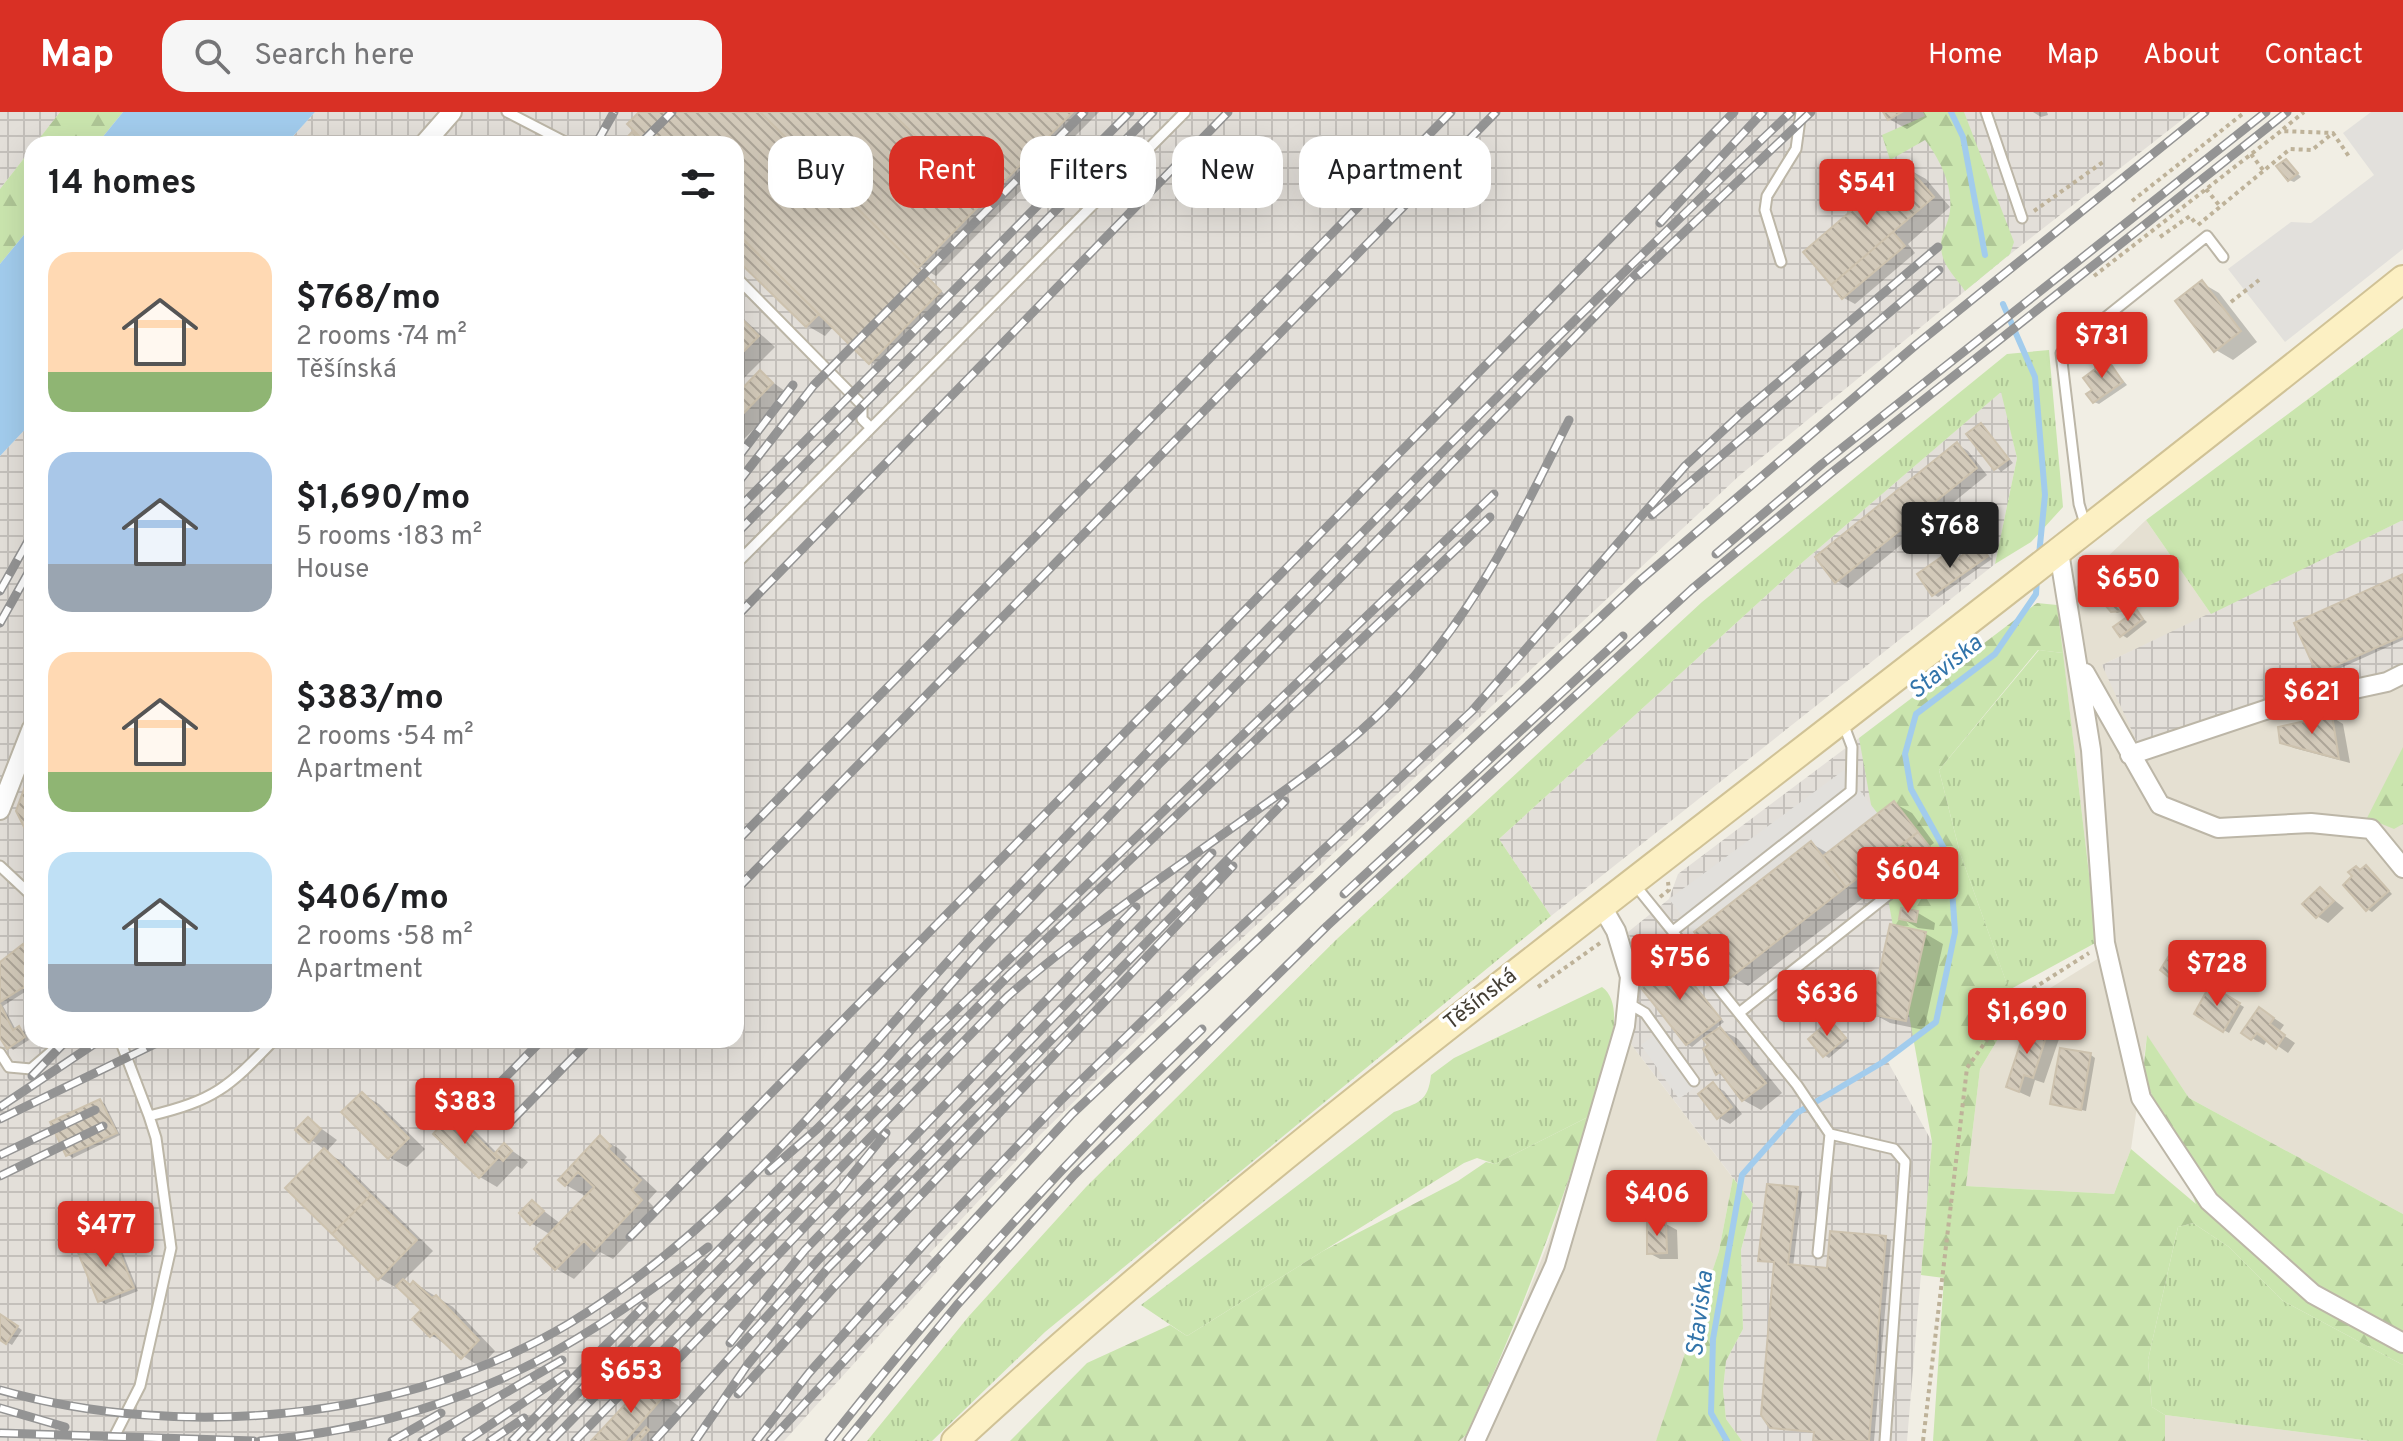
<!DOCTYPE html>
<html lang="en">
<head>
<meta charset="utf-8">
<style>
  :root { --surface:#fff; --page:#f6f6f6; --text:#202124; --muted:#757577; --accent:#d93025 }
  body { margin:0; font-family:Overpass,sans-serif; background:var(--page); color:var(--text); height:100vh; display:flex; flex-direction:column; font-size:30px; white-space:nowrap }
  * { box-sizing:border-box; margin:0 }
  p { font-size:26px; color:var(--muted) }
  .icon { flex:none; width:44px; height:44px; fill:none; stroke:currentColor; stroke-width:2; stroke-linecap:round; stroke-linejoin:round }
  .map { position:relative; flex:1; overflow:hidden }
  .side { position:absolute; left:24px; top:24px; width:720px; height:912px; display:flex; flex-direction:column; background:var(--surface); border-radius:24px; box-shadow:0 8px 32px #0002 }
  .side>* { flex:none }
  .hud { position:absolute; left:768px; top:24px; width:760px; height:72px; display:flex; gap:16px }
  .price { position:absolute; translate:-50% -68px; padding:0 18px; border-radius:8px; background:var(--accent); color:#fff; font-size:26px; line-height:52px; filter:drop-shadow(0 2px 4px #0008) }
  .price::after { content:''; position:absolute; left:50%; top:48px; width:24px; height:18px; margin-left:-12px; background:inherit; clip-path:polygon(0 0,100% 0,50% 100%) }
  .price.current { background:#222; color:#fff }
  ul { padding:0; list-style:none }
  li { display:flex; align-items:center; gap:24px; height:200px; padding:0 24px }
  li span { display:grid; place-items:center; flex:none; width:224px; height:160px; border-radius:24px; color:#555 }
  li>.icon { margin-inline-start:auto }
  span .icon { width:96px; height:96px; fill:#fffc; stroke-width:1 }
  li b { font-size:34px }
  h2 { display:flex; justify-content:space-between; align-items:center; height:96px; padding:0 24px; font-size:34px }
  .tag { padding:0 28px; border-radius:24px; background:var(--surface); box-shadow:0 8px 32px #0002; font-size:28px; line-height:72px }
  .tag.current { background:var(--accent); color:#fff }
  header { display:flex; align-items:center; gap:48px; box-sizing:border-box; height:112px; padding:0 40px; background:var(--accent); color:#fff }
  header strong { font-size:38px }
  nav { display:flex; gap:44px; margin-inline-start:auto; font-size:28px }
  .search { width:560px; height:72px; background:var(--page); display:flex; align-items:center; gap:20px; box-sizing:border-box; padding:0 28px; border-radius:24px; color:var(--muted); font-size:30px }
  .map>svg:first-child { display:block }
  .residential { fill:#e5e0d2 }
  .industrial { fill:url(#industrial-grid) }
  .grass { fill:url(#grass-tufts) }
  .forest { fill:url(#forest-firs) }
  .parking { fill:#e2e0dc }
  .water { fill:#a2cced }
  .shadow { fill:#0003 }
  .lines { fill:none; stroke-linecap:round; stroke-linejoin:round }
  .stream { stroke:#a2cced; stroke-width:6 }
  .building { fill:url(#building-back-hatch); stroke:#cdc2ae; stroke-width:2 }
  .service-casing { stroke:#bcb6a7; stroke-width:13 }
  .minor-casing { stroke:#bcb6a7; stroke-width:22 }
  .secondary-casing { stroke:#d0c296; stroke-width:30 }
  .path { stroke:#beb299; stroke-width:4; stroke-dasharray:4 4; stroke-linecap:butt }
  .service { stroke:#fff; stroke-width:9 }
  .minor { stroke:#fff; stroke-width:18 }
  .secondary { stroke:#fcf0c3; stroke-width:26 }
  .rail-casing { stroke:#949494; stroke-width:9 }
  .rail { stroke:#fff; stroke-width:6; stroke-dasharray:18; stroke-linecap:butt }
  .labels { text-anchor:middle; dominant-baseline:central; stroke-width:7; stroke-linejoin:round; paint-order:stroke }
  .street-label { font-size:22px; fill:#433e34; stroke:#fff }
  .water-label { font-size:24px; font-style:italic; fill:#3274aa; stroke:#fff }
</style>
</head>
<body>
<header>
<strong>Map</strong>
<div class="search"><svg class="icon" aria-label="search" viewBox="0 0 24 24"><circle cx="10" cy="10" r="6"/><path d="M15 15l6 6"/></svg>Search here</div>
<nav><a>Home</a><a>Map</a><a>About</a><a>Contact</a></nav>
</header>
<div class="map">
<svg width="2403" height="1329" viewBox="0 0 2403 1329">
  <defs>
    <pattern id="industrial-grid" width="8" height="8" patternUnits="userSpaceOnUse" patternTransform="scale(2)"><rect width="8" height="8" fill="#e3dfd9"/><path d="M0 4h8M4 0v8" fill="none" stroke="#c4c0bb"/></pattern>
    <pattern id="grass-tufts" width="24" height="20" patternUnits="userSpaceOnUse" patternTransform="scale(2)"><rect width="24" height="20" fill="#cae5ae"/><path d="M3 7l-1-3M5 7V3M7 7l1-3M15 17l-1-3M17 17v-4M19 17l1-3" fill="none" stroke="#afc696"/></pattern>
    <pattern id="forest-firs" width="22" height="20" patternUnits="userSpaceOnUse" patternTransform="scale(2)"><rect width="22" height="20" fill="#cae5ae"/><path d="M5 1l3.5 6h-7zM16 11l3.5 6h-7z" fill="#afc696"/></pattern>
    <pattern id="building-back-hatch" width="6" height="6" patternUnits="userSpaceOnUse" patternTransform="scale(2)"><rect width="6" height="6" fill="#d3caba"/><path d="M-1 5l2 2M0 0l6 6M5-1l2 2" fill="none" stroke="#ada598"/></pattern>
  </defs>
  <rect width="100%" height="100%" fill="#f1eee4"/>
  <path class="residential" d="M2146,408L2211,502L2102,553H2403V1102L2189,986L2147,924L2131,1037L2114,1082L1966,1074L1980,957L2016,897L2099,846L2057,493Z
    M1614,925L1631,932L1733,1066L1719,1139L1662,1315L1656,1329H1459L1466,1323L1502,1246L1548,1131Z
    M2165,1303L2371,1329H2165Z"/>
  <path class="industrial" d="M0,0H60L0,77Z
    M315,0H2192L2004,147L1739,364L1208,858L1041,1022L929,1142L941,1155L784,1329H0V344L32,310V928H736V32H286Z
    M2002,279L2017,346L1995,452L1551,804L1499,727L1804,449Z
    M2403,408V553L2381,565L2137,630L2102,553Z
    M1859,626L1946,747L1933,904L1888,950L1932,1030L1907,1329H1742L1726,1307L1723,1278L1726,1249L1743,1217L1741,1138L1753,1092L1631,932L1636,843L1628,820L1669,787L1678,762Z"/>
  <path class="grass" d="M2403,216V408L2211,502L2146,408Z
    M2049,238L2063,395L2031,430L1995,452L2017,346L2001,280L1804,449L1499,727L1551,804L1045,1220L932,1329H867L969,1204L1086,1075L1338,826L1702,490L2007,242Z
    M2039,538L2063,541L2097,830L2009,878L1960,741L1939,658Z
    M1602,875C1632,896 1598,976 1590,1004L1495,1052L1477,1046L1464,1051L1187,1224L1141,1193L1394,1000C1418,991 1428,990 1431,963L1454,946Z
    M2193,1111L2229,1135L2283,1189L2403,1253V1329H2371L2165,1303L2152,1295L2148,1248L2178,1115Z"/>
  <path class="forest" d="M60,0H123L97,32H35Z
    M1923,0H1964L2014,130L2010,142L1965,179C1958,168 1944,155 1942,142C1938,124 1948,115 1950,99C1953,74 1940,47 1925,28L1890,48L1882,23L1925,4Z
    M32,36V113L0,152V77Z
    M2037,491L2057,493L2063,541L2038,538L1939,658L1960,741L2016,897L1980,957L1966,1074L2114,1082L2131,1037L2196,1092L2143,961L2147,923L2189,986L2403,1102V1253L2283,1189L2229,1135L2193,1111L2178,1115L2148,1248L2152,1295L2165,1303V1329H1933L1944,1166L1921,1163L1932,1030L1859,626Z
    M2403,635V712L2394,717L2367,706Z
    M1590,1004C1554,1114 1514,1219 1466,1323L1459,1329H1010L1087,1251L1170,1213L1187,1224L1323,1139L1458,1069L1486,1050L1495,1052Z
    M1733,1066L1753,1092L1741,1138L1743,1217L1726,1249L1723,1278L1726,1307L1742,1329H1656L1719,1139Z"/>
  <path class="parking" d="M2371,0H2403V137L2285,230L2228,157L2291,110L2311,111L2374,63L2343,21Z
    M1844,658L1878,702L1823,744L1811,729L1694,820L1669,787Z
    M1659,920L1697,974L1679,987L1641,933Z"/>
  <path class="water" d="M123,0H315L286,32H97Z
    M32,113V310L0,344V152Z"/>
  <path class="shadow" d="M642,0H1099L936,164L916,152L945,183L875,253L834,214L825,224L808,214L736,144V32H624L633,22L647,30Z
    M1885,0H1924L1927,5L1907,17L1889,7Z
    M2033,0H2047L2048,3L2041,5Z
    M2286,49L2301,65L2294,70L2289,68Z
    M1908,57L1926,67L1950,95L1908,132L1915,141L1855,192L1844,186L1806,140L1872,83L1885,91L1898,79Z
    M2202,171L2219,181L2257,230L2233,248L2216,238Z
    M736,200L775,235L736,274Z
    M2106,248L2127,273L2099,292L2094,290L2095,278Z
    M760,261L789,282L744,327L736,322V286Z
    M1981,313L2013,351L2001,360L1969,322Z
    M1957,332L1968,339L1987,363L1848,476L1837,469Z
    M1979,434L1992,447L1938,485L1933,482L1943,446L1951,454Z
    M2124,459L2143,481L2130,491L2133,495L2117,501L2112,498Z
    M2403,465V528L2323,564L2318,561Z
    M2137,501L2147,510L2127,526L2122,523Z
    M2332,605L2343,612L2350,651L2294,636L2282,630Z
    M1894,691L1912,701L1934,731L1930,734L1939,746L1928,755L1917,745L1748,874L1731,864L1811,731L1829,742Z
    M2371,759L2392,782L2372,800L2367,797L2361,760Z
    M2321,777L2344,796L2328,811L2317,804Z
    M1902,798L1918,801L1935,811L1934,818L1918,816L1901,806Z
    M1891,815L1926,822L1943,832L1924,918L1890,911L1872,901Z
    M24,834L32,843V884L28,878L3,894L16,918L24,919L29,928L13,938L0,922V850Z
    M2173,842L2203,861L2192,879L2163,858Z
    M1675,851L1724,910L1717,915L1738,927L1782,981L1761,998L1743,988L1728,967L1718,961L1710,934L1704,925L1692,935L1687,932L1657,866L1656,852L1665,859Z
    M2211,876L2244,895L2229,921L2196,902Z
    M2271,904L2284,913L2279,920L2295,931L2288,941L2268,927L2264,933L2252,926Z
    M1831,911L1849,929L1829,946L1824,943Z
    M2028,914L2059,927L2044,971L2035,968L2030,985L2008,975Z
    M2091,943L2095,946L2086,999L2052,991Z
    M1713,973L1724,979L1742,1002L1730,1012L1718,1005Z
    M362,982L379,992L425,1037L407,1055L389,1045Z
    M100,989L105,992L120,1023L73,1046L68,1043Z
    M459,990L484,1006L473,1017L497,1041L504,1033L528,1050L522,1057L517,1054L497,1075L480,1065L436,1021L456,1000Z
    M308,1007L337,1028L326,1040L341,1049L433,1139L403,1169L411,1174L414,1171L453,1195L495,1239L480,1255L431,1223L415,1207L424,1197L399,1174L397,1176L379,1166L288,1076L325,1038L298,1018Z
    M600,1026L618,1036L627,1045L624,1048L657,1079L648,1089L658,1099L613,1147L600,1140L574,1167L557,1157L537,1137L551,1123L531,1111L532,1090L561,1112L587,1085L566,1073Z
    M1640,1067L1644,1070L1643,1082L1647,1084L1640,1108L1613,1102Z
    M1671,1074L1676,1077L1673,1100L1661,1099L1656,1096Z
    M1797,1077L1802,1080L1793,1155L1829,1158L1886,1126L1891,1129L1874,1329H1815V1321L1771,1315L1776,1152L1760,1147Z
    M1666,1112L1677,1118L1678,1147H1660L1649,1141Z
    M113,1126L118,1129L138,1179L105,1192L100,1189Z
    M0,1203L22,1218L12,1233L0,1226Z
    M647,1271L680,1295L653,1326L658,1329H595Z"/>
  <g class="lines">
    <path class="stream" d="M1951,0L1963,25L1985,143
      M2003,192L2035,265L2045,383L2039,443
      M1727,1329L1711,1301L1713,1227L1742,1063L1797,1001L1883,950L1936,910L1955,820L1950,747L1911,677L1905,642L1916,602L1995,542L2036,482L2037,466"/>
  </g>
  <path class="building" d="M639,0H760L941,179L869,252L736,120V32H647L627,12Z
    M760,0H891L983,90L918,156Z
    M891,0H1073L983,91Z
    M1883,0H1902L1888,8Z
    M632,20L645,32H621Z
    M2286,47L2298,61L2288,69L2276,54Z
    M1908,55L1934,85L1831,173L1803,140L1872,81L1881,91L1895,79L1889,71Z
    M1893,120L1905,134L1842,187L1831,173Z
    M736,121L819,202L806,215L736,147Z
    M2202,168L2241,219L2214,240L2175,189Z
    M736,201L759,224L736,247Z
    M2102,245H2106L2123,270L2093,291L2086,282L2092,278L2083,266L2095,257V250Z
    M760,258L773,271L736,309V283Z
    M1981,311L2009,347L1994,358L1966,322Z
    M1957,330L1977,356L1835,471L1815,445Z
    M1979,431L1988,444L1932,484L1917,462L1943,444L1949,453Z
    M2124,457L2140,477L2126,488L2130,492L2122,499L2111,500L2094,480Z
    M2403,462V524L2317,562L2294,511Z
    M2137,498L2143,507L2120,525L2113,515Z
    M2332,603L2339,647L2280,631L2278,615Z
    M32,655V731L16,699Z
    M1894,689L1918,720L1846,775L1823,744Z
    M1918,720L1936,743L1921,754L1904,732Z
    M1811,729L1846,775L1730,866L1694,820Z
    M2366,753L2389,779L2366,799L2343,773L2352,764L2348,760L2356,754L2360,758Z
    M2320,775L2334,789L2316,806L2302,792Z
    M1901,796L1918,799L1916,810L1899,807Z
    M1890,812L1926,820L1906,909L1870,902Z
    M23,832L32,845V887L24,875L0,890V850Z
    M2172,839L2193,853L2180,874L2160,858Z
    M1675,849L1721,907L1686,933L1641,876L1654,866L1647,857L1656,850L1663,858Z
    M2210,873L2240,891L2223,920L2194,902Z
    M0,892L13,918L19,914L25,925L7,937L0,926Z
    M2259,895L2274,906L2270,912L2285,923L2276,937L2257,921L2251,928L2241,921Z
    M1830,908L1846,926L1823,945L1808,927Z
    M2027,911L2048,919L2033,966L2024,963L2019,980L2006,975Z
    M1720,915L1766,971L1742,989L1720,960L1716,963L1703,937L1708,933L1703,927Z
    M2060,936L2091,941L2081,998L2050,992Z
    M1713,970L1732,995L1717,1007L1698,982Z
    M362,980L409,1026L388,1047L341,1000Z
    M100,987L117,1021L66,1044L50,1010Z
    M459,987L468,996L458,1005L449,996Z
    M452,1001L498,1046L479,1066L433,1022Z
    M308,1005L321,1017L309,1031L295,1018Z
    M600,1023L611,1034L608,1037L641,1068L632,1078L642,1088L594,1139L584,1129L555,1158L534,1137L594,1075L578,1060L565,1074L558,1068Z
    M504,1031L512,1039L503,1049L495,1041Z
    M324,1036L371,1083L332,1122L285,1076Z
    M1616,1062L1640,1065L1641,1092H1637L1635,1106L1610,1103Z
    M1657,1070L1672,1072L1668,1099L1654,1097Z
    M1767,1072L1798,1075L1788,1152L1827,1156L1830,1119L1886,1124L1869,1329H1813L1814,1320L1770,1316L1761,1303L1774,1150L1758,1149Z
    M371,1083L417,1128L378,1168L332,1122Z
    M532,1088L544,1099L530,1113L519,1101Z
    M1666,1109L1667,1141L1647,1142V1110Z
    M113,1124L134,1176L98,1190L77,1138Z
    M403,1167L410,1173L413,1169L432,1186L436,1183L479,1228L461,1247L434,1221L430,1225L412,1207L421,1198L396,1174Z
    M0,1202L18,1214L6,1232L0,1228Z
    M647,1269L664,1284L625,1329H591Z
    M646,1315L649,1318L639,1329H633Z"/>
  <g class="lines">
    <g class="service-casing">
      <path id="service" d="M507,0L569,32
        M1986,0L2022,106
        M1781,150L1765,98L1767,84L1796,37L1801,0
        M736,165L862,293V307L870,315
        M2086,415L2079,392L2061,241L2207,124L2223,145
        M736,452L1185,0
        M0,754L32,784
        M1635,773L1797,973L1830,1022L1818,1141
        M1673,819L1851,679L1852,635L1843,611
        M1628,891L1645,901L1694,969
        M1739,901L1897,776
        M120,928L149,1004C215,988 228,976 274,928
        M0,941L9,955L31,957L65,928
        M1830,1022L1894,1037L1905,1050L1885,1329
        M112,1329L140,1274L171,1136L156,1026L149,1004"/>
    </g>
    <g class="minor-casing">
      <path id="minor" d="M424,32L452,0
        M2059,440L2091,638L2105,831L2141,986L2209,1089L2313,1182L2403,1231
        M2085,561L2160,693L2218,716L2311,711L2371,717L2403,756
        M2130,643L2280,593L2387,570L2403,562
        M0,698L32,616
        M1475,1329L1555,1153L1625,914L1630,865L1616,819L1601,793"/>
    </g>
    <g class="secondary-casing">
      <path id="secondary" d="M955,1329C1187,1115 1434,924 1683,731C1924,544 2165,358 2403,167"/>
    </g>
    <path class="path" d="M2283,17L2304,0
      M2251,42L2263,58
      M2206,77L2219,93
      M2132,89L2245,0
      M2034,99L2103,50
      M2198,113L2290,37L2312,38L2333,21
      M2160,125L2190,104L2196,112
      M2094,164L2281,19L2333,21L2350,46
      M2231,190L2259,168
      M1660,785L1669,778L1668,770
      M1538,875L1600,831
      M1923,1329L1967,956L2015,888L2089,841"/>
    <use href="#service" class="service"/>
    <use href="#minor" class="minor"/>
    <use href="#secondary" class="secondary"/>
    <g class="rail-casing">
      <path id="rail" d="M596,32L614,0
        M640,32L672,0
        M1660,111L1763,0
        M1639,163L1811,0
        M736,348L793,273
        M736,373L814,273L1084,0
        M736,399L1130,0
        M1652,403L1939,158
        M736,422L1153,0
        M1716,442L1822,352L2266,0
        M0,479L32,422
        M736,505L1228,0
        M0,511L32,454
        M736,730L1451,0
        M736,778L1496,0
        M1344,782L1623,524
        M32,964L67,928
        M489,982L542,928
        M0,995L100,928
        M0,1007L163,928
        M512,1008L590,928
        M0,1043L95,998
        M769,1059L817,1017L882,951L982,837L1159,652L1645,153
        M0,1064L103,1014
        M630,1125L1734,0
        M730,1231L805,1138L1136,795
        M664,1262L839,1079L886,1021
        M0,1278C182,1329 407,1309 570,1211C743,1107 864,934 1002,791C1261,522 1520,256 1791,0
        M738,1282L834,1175L1233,754
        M0,1296L65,1315
        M0,1321L254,1329
        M260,1329C448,1310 561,1249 708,1135
        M392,1329L441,1301
        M422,1329L562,1248
        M466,1329L566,1262
        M490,1329L524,1306
        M512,1329L644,1194
        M531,1329L923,930L1494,382
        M551,1329L1009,863L1490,405
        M575,1329L1007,885C1083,818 1168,762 1250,703C1298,669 1347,635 1388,593C1470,510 1518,411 1569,308
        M654,1329L819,1147L1212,741
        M695,1329L748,1252L828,1156L1285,689
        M756,1329L809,1261L926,1130L1061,988L1203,850L1472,599L1685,354L1742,301L1938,135
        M770,1329L1072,1002L1637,471L1917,232L2205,0
        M829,1329C944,1183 1068,1045 1202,917
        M846,1329L957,1193L1074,1063L1327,814L1563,595L1692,477L1830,362L2287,0"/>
    </g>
    <use href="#rail" class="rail"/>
  </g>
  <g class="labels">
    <g class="street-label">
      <text transform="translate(1481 888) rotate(-38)">Těšínská</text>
    </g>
    <g class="water-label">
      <text transform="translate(1946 556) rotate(-39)">Staviska</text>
      <text transform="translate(1701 1202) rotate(-83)">Staviska</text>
    </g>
  </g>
</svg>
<b class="price" style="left:1867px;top:115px">$541</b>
<b class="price" style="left:2102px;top:268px">$731</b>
<b class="price current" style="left:1950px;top:458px">$768</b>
<b class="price" style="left:2128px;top:511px">$650</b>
<b class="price" style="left:2312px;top:624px">$621</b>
<b class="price" style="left:1908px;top:803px">$604</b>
<b class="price" style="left:1680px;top:890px">$756</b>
<b class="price" style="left:2217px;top:896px">$728</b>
<b class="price" style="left:1827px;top:926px">$636</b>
<b class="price" style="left:2027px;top:944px">$1,690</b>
<b class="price" style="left:465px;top:1034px">$383</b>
<b class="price" style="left:1657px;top:1126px">$406</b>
<b class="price" style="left:106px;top:1157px">$477</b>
<b class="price" style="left:631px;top:1303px">$653</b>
<div class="hud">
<a class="tag">Buy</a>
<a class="tag current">Rent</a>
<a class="tag">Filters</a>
<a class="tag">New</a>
<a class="tag">Apartment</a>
</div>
<section class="side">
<h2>14 homes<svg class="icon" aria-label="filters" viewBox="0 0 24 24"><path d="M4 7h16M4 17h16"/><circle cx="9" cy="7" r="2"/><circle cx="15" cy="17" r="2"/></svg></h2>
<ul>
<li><span style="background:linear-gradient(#ffd9b3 75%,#8fb573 0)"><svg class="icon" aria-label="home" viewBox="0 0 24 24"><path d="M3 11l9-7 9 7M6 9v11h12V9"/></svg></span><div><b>$768/mo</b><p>2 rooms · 74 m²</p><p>Těšínská</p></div></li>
<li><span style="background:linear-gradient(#a9c7e8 70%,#9aa5b1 0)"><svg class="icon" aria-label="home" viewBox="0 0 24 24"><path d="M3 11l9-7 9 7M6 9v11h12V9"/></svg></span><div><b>$1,690/mo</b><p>5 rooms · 183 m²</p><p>House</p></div></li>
<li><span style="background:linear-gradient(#ffd9b3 75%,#8fb573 0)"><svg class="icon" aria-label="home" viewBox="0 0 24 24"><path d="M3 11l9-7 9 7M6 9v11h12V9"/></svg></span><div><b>$383/mo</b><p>2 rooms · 54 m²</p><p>Apartment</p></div></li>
<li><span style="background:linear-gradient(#bfe0f5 70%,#9aa5b1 0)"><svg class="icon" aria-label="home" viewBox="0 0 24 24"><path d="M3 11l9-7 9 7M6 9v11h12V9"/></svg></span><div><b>$406/mo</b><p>2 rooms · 58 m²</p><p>Apartment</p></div></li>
</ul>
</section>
</div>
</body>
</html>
